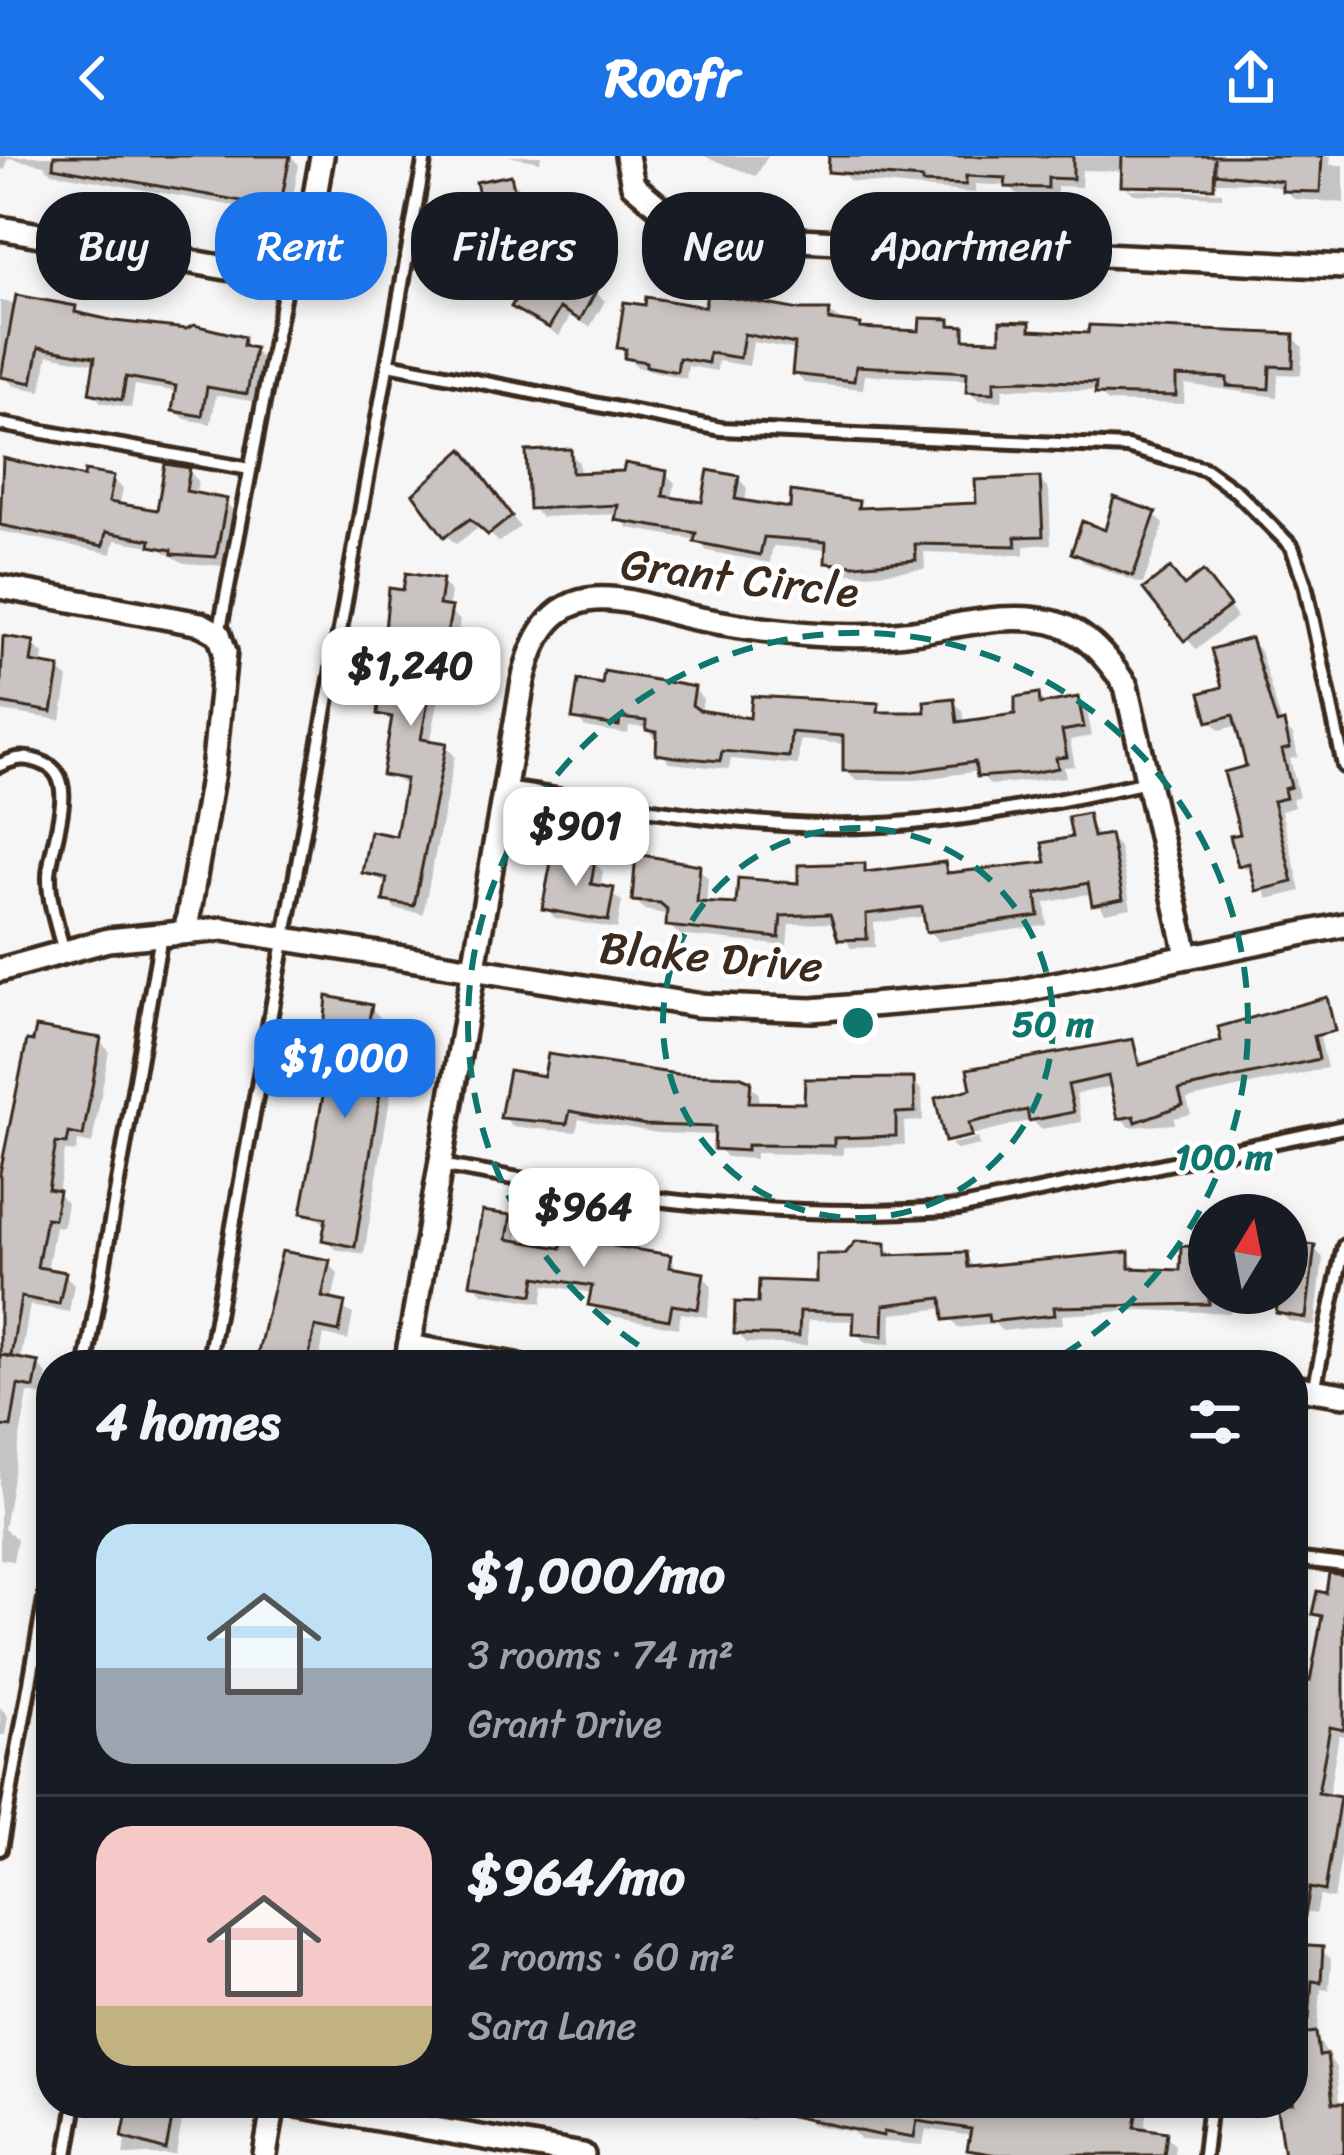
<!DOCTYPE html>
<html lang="en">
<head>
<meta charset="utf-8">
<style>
  :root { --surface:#171b24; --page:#20242c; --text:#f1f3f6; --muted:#9ea1a6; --line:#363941; --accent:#1a73e8 }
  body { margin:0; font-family:Sriracha,sans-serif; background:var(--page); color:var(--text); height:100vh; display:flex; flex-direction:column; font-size:45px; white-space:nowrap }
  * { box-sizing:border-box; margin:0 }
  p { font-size:39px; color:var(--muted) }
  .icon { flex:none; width:66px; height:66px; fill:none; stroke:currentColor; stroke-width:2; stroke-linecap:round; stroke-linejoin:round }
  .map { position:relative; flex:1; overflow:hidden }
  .sheet { position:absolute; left:36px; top:1194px; width:1272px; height:768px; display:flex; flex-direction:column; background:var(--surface); border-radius:48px; box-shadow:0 6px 18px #0003 }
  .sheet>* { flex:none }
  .banner { position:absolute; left:36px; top:36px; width:1272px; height:108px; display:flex; gap:24px }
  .needle { width:78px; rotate:10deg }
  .buttons { position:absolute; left:1188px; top:1038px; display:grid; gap:24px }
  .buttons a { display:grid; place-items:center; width:120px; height:120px; border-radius:50%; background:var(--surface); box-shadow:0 6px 18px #0003; font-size:60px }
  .price { position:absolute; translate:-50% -102px; padding:0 27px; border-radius:24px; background:#fff; color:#222; font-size:39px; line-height:78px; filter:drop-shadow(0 3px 6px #0008) }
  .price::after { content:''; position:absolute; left:50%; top:72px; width:36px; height:27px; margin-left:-18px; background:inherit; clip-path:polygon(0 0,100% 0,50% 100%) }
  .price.selected { background:var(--accent); color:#fff }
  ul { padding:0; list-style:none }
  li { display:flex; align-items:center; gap:36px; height:300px; padding:0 60px }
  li+li { border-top:3px solid var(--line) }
  li span { display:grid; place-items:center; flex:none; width:336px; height:240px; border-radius:36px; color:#555 }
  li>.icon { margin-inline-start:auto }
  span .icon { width:144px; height:144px; fill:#fffc; stroke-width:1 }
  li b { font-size:51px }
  h2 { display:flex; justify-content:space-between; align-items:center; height:144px; padding:0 60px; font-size:51px }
  .tag { padding:0 42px; border-radius:48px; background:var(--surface); box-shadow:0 6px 18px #0003; font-size:42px; line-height:108px }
  .tag.selected { background:var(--accent); color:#fff }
  header { display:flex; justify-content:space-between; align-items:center; height:156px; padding:0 60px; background:var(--accent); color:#fff; font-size:54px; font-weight:800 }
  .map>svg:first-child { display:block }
  .shadow { fill:#0003 }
  .building { fill:#c9c3c1; stroke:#3b2a1e; stroke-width:3 }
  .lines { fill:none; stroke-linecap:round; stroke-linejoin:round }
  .lane-casing { stroke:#3b2a1e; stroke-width:20 }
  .street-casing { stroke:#3b2a1e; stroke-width:30 }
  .lane { stroke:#fff; stroke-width:10 }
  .street { stroke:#fff; stroke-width:21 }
  .ring { fill:none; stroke:#0f766e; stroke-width:6; stroke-dasharray:21 15 }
  .labels { text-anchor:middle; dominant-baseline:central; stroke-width:9; stroke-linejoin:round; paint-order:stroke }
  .street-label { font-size:45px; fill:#3b2a1e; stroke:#fff }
  .centre { fill:#0f766e; stroke:#fff; stroke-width:6 }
  .ring-label { font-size:36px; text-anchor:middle; font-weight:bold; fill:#0f766e; stroke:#fff; stroke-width:9; stroke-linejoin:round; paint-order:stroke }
</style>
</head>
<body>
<header><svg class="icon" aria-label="back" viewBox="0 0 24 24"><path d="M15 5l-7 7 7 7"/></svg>Roofr<svg class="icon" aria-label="share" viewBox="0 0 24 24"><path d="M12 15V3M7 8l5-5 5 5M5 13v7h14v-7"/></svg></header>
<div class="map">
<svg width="1344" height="1999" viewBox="0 0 1344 1999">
  <rect width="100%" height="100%" fill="#f7f6f6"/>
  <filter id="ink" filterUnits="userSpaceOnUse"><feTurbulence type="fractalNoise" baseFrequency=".00833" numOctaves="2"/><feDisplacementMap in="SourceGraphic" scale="24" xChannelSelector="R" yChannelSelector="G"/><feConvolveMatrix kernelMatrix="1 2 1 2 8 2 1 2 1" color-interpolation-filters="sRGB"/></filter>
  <g filter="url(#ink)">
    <path class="shadow" d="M0,0H291L299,9L289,60L52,17L44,9L8,2L5,14L0,13Z
      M508,0H541L540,6Z
      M703,0H768L756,20Z
      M841,0H1331L1330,9H1344V47L1294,43L1284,33L1262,27L1223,26L1130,27V33L1222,36V41L1134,38L1124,29V15L1082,14L1081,31L1057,30V41L1018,39L1009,30L975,28V37L850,25L840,15Z
      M510,23L520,32L523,48L530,46L540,56L545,82L499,91L469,75L483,46Z
      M595,136L605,145L590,171L570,160L559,180L515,151Z
      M0,145L243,184L264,204L256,246L216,239L211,268L185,263L175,254L178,236L135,229L131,252L101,246L92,236L97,208L48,199L41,235L14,230L4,220L6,210L0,209Z
      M707,154L828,157L865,175L922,178L949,166L972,186L1003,187L1029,169L1038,178L1293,181L1303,191L1301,219L1278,218L1277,241L1185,228L1184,248L1108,246L1097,235L1039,232L1003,233L1002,245L979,244L969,235L970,224L865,219L863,233L804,227L795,217L797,194L753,186L749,210L718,205L717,215L688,210L686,223L637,211L620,191Z
      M570,297L579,306L580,320L666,318L675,327L672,344L704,349L738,322L747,332L745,347L793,356L857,348L864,355L979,350L1039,324L1049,334L1051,388L1024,390V399L924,396L925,413L866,418L838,416L828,406L829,394L773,390L770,407L707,395L698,384L628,372L619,358L541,361L531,351Z
      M5,305L86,324L113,323L123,333L119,351L159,358L189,315L198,325L195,340L225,346L235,356L225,410L184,407L156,391L115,384L112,398L0,375Z
      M472,306L520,371L499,386L481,370L456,388L446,379Z
      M1154,359L1164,368L1143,428L1084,406L1074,397Z
      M441,426L451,436L448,454L460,464L453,505L465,515L460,541L440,537L430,588L445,590L455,600L423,758L396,753L386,744L389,728L366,716L398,683L408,630L385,618L394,568L380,557L406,437Z
      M1212,429L1237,461L1196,493L1148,434Z
      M1251,485L1260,495L1282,569L1293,579L1298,601L1290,603L1299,641L1292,643L1294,651L1281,655L1301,735L1268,743L1255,717L1240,709L1250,612L1239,569L1220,574L1211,565Z
      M33,488L43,498L41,511L58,514L68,523L61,564L0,555V507Z
      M694,533L703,543L701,557L753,565L877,550L886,559H929L953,545L962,554L964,568L1018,560L1038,540L1047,549L1077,544L1087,554L1092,580L1070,584L1075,610L1064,611L1066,621L990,629L979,615L917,624H856L846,614V588L800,584L798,609L731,603L729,613L669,607L648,572L629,570L628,578L585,571L575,561Z
      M1087,660L1099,683L1109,681L1119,691L1131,752L1105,757L1093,737L1045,747L1047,769L938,785L929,775L927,760L874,767L875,791L851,792L836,767L789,768L787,790L679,779L669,769V759L645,754L635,744L698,712L708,722L706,749L739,752L863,710L871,718L944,709L954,719L1049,709L1075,683Z
      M594,706L603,716L600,733L622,745L617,773L555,762L546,752Z
      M370,852L380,861L375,889L397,901L364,1098L335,1093L325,1083L328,1069L305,1056L331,912L324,906Z
      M1315,859L1327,912L1187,943L1191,958L1174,962L1175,968L1130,971L1121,962L1113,930L1076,938L1082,966L1041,973L1032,964L947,985L938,944L1132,886L1145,911Z
      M99,885L109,895L92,988L78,985L76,996L65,995L58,1038L67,1047L63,1071L55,1070L47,1115L64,1118L74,1128L69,1156L30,1149L20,1206L37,1208L47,1218L43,1240L28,1237L4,1373L17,1383L13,1405L0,1403V1017Z
      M547,924L749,928L759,938L758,949L807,950L913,925L922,935L923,965L904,966L905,989L843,991V999L756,997L755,1003L726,1001L717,991V979L658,977L579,963L576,976L513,971L504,961Z
      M978,982L980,989L957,994L951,988Z
      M510,1062L519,1072L517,1088L563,1095L595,1083L603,1091L670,1102L679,1116L703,1120L712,1130L707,1161L681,1157L678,1172L601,1158L591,1148L593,1137L545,1129L542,1147L482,1137L473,1127Z
      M885,1090L895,1099H965L975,1113L1127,1100L1137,1115L1183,1117L1209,1094V1137H1287V1090L1314,1092L1323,1102L1315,1170L1289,1165L1279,1156L1281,1145L1232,1138L1231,1157L1141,1154L1062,1159L1063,1168L1002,1175L995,1168L957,1172L946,1152L892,1158L891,1188L866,1187L856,1177L857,1165L808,1164V1189L747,1187L737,1177L761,1150L819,1129L846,1101Z
      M328,1107L338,1117L332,1146L353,1158L348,1184L324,1179L318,1209H258Z
      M1344,1436V1580L1339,1579L1328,1642L1344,1649V1681L1334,1743L1320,1740L1316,1758L1293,1754V1597L1300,1599L1305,1558L1295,1548L1312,1529L1324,1465L1316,1457Z
      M0,1551L8,1560L5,1579H0Z
      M1293,1792L1321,1794L1331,1803L1329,1834L1321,1833L1317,1882L1336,1912L1344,1999H1287L1278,1958L1268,1949L1293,1947Z
      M136,1947H210L207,1964L183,1960L176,1999H123L130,1954Z
      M717,1947H758L755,1965L727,1960Z
      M804,1947H1046L1109,1957L1111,1947H1120L1138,1950L1147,1959L1145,1976L1166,1979L1175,1989L1174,1999H976L970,1993L973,1980L926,1973L923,1989L861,1984L853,1976L811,1969L802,1959Z"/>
    <path class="building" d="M54,0H290L280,52L53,11Z
      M829,0H1073V23L1048,22V32L1005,31L1006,22L966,20V29L922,27V23L828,16Z
      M1122,0H1322L1320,36L1282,35V25L1215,17V2L1214,32L1121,30Z
      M511,19L517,46L531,43L537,73L486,83L484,73L467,76L461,47L480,44L476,26Z
      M540,100L597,133L580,164L560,152L549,172L511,151Z
      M707,137L799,154H830L829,164L861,168L860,172L919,175L920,162L950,163V169L964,170V183L1000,184V165L1030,166V174L1088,177L1089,169L1294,178L1293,211L1270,210L1269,233L1227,230V222L1176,220V240L1095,238L1096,227L1028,224L994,225V237L966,236L967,216L856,210L854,225L792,218L795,188L744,178L740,202L709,197L708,207L679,202L677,216L646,210V206L624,202L626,193L617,192L624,146L645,149L646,141L705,151Z
      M16,139L76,150L75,156L115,165L186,173L194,169L244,181L243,190L255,192L247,238L207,231L202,260L172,255L176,230L126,221L122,244L89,237L95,201L39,191L32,227L1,221Z
      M463,293L512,360L488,379L470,363L444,381L413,338Z
      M571,293L572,317L623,315L625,307L667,315L663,340L702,346L708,314L739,320L735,343L790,352L791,335L859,345L858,352L976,347L975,324L1040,321L1043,380L1015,381L1016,390L915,388L916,404L854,409L825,407L826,386L764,381L760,399L694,386L696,377L615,364L618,349L529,353L526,295Z
      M3,302L84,321L85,315L114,320L109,346L157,354L165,308L190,312L186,335L227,343L216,401L172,398V394L150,390L151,384L106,376L103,390L0,369Z
      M1114,341L1156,356L1133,420L1071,397L1082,365L1105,374Z
      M1170,412L1184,430L1203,415L1230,450L1184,485L1143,433Z
      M406,417L443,423L439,449L452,451L443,500L457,502L451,533L431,529L421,583L447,587L414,750L383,745L387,722L362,717L370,675L396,680L406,623L382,619L392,561L377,558L389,432L403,434Z
      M3,480L34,485L31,506L60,511L52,556L0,547Z
      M1251,482L1277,568L1284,566L1290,592L1282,594L1291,631L1284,633L1286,642L1273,645L1293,726L1256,735L1249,707L1238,710L1230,680L1240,678L1224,616L1246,610L1233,559L1208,566L1200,537L1222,531L1211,493Z
      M604,515L695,531L692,549L699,554L750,562L752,540L879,547L878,556H925L924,545L954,542L957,566L1015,558V541L1039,537L1040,548L1078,541L1084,571L1062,575L1067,601L1056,602L1058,612L1032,617L977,621L975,606L906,616L843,615V580L791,576L789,601L722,595L720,605L675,601L656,598L657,576L646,574V565L620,562L619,570L572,563L578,524L602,528Z
      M1088,657L1093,681L1110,678L1123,743L1092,749L1088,727L1036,738L1039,760L926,776L922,751L866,758L867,783L838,784L830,758L781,760L779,782L666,770L667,753L660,747L632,745L636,698L700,709L697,746L736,748L738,722L798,727V709L865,707V716L945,706L947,717L1046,706L1042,687L1072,681L1068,661Z
      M553,696L595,704L591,728L614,732L608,765L542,753Z
      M327,840L372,849L365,884L388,889L355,1091L322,1084L326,1062L301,1057L329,908L321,907Z
      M1327,841L1335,875L1314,880L1319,903L1179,934L1183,949L1136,966L1134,960L1118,963L1108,920L1068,929L1074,956L1029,965L1027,954L969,967L972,980L945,986L935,942L971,933L967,913L1133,883L1139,909L1221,885L1218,871Z
      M36,871L101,882L83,980L69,977L67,988L56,987L48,1033L59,1035L54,1063L46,1062L37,1111L66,1116L59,1148L21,1141L11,1200L1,1199L39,1206L34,1232L18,1229L11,1271L0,1270V1017L27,884L33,885Z
      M548,898L677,918L739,920L751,925L749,946L804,947L805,923L914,922L915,956L896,957V980L834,982V990L747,989V995L714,993L715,971L646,969L570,955L567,968L500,962L509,914L544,920Z
      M482,1055L511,1059L507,1083L561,1092L564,1075L596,1080L595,1087L671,1099L669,1111L704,1117L698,1153L672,1149L669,1164L588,1149L592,1130L536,1121L533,1139L470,1128Z
      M856,1085L886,1087V1099L966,1096L968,1111L1129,1096V1112L1180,1114L1181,1090L1209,1091V1148L1054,1151L1055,1159L989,1166L988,1159L944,1164L942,1142L884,1149L883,1180L853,1178L854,1157L800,1155L799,1180L734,1178L735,1146L758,1147L759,1124L816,1126V1098H845Z
      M1287,1085L1315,1089L1306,1162L1276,1157L1279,1137H1287Z
      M282,1095L330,1104L322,1141L345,1146L339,1176L315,1171L307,1209H255Z
      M1329,1417L1344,1419V1574L1330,1571L1318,1637L1340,1641L1325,1735L1310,1732L1303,1770L1293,1769V1594L1298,1595L1305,1552L1293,1550V1544L1297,1523L1310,1525L1322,1460L1312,1458L1317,1435L1326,1437Z
      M1293,1789L1323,1791L1321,1826L1312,1825L1309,1864H1293Z
      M1316,1876L1319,1900L1327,1899L1333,1947H1344V1999H1284L1276,1947H1293V1879Z
      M133,1947H175L166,1994L122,1981L128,1951Z
      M788,1947H1066L1107,1953L1108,1947H1139L1135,1971L1167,1976L1164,1999H997L967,1994L971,1973L917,1965L914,1981L884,1976L883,1980L787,1959Z"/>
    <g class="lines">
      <g class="lane-casing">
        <path id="lane" d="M389,208L721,273L1127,291L1205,313L1237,336L1292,391L1305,428L1344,610
          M0,268L250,313
          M219,478L288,116
          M0,609C17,601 27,600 45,608C82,624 48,692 49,722C49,747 58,772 64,796
          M505,632C610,647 716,667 822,670C931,673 1042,649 1147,626
          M441,1009C612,1041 784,1066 958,1052L1344,971
          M86,1209L161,780
          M208,1209L425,0
          M1314,1234L1344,1090
          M1293,1403L1344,1409
          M0,1693L51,1410
          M67,1999L76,1947
          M1204,1999L1210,1947"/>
      </g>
      <g class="street-casing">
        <path id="street" d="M627,0L633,29L671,61L779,83L1344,111
          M0,72L266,119L289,115L307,85L322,0
          M0,431L201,468L219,478L225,496L213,616L186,773
          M0,814L108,784L223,773L696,849L812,854L1011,837L1344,769
          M409,1190L515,1209
          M406,1209L523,525C532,486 548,447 595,443C625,440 665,456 695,462C762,475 837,485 905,477C952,472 1004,455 1051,466C1085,474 1108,503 1126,530L1187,799
          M1293,1231L1344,1239
          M286,1947L583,1999
          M265,1999L274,1947"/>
      </g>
      <use href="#lane" class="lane"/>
      <use href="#street" class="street"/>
    </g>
  </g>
  <g class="ring">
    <circle cx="858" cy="867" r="195"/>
    <path d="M669 1208A390 390 0 1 1 1047 1208"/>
  </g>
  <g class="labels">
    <g class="street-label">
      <text transform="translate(740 422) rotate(7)">Grant Circle</text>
      <text transform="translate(711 801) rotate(5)">Blake Drive</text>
    </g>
  </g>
  <circle cx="858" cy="867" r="18" class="centre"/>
  <g class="ring-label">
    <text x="1053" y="880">50 m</text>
    <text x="1224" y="1013">100 m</text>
  </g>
</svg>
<div class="buttons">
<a><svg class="needle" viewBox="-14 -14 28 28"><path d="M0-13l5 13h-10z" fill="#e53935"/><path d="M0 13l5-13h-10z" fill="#9ea1a6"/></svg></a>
</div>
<b class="price" style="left:411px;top:573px">$1,240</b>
<b class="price" style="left:576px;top:733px">$901</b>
<b class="price selected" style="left:345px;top:965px">$1,000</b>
<b class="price" style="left:584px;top:1114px">$964</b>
<div class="banner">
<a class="tag">Buy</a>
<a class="tag selected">Rent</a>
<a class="tag">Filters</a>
<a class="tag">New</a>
<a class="tag">Apartment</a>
</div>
<section class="sheet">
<h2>4 homes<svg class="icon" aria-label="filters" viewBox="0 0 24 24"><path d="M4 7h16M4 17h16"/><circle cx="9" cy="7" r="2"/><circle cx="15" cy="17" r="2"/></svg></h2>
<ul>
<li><span style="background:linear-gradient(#bfe0f5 60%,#9aa5b1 0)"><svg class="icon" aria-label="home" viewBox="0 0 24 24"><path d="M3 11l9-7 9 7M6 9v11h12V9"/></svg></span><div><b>$1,000/mo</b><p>3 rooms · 74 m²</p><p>Grant Drive</p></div></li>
<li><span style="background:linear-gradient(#f6c9c9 75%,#c2b280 0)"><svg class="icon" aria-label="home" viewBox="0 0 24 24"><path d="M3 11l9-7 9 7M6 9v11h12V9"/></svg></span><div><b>$964/mo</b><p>2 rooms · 60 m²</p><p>Sara Lane</p></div></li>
</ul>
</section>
</div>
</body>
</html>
